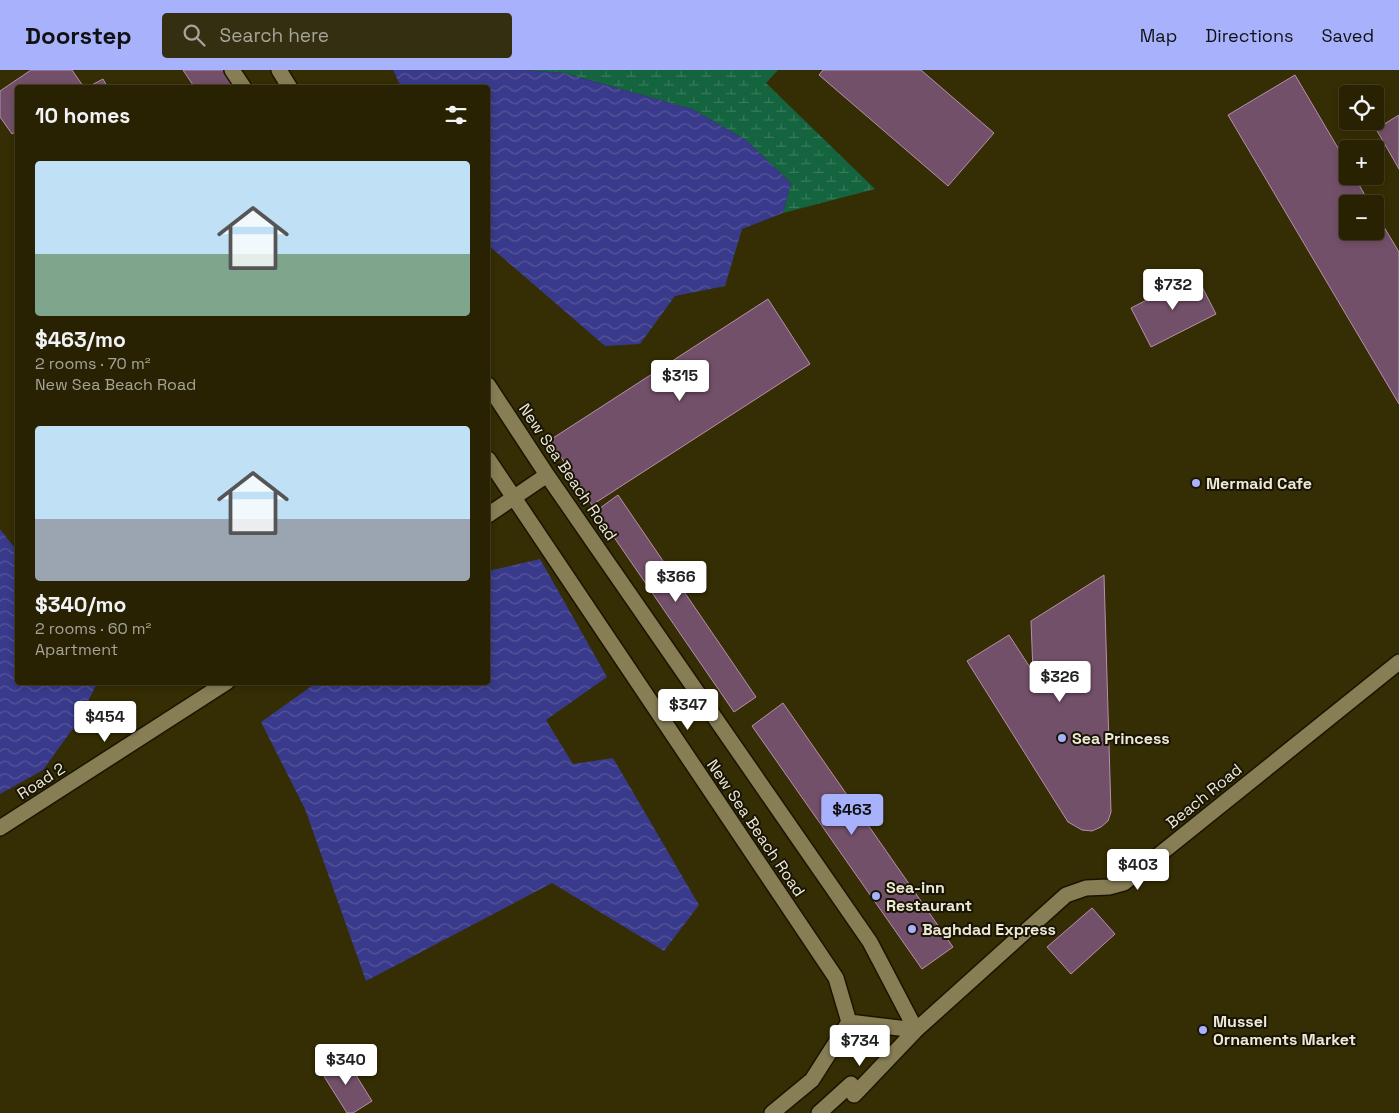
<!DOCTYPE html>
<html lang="en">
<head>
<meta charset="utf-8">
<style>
  :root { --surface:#282202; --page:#342f11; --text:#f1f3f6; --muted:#a5a499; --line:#443f24; --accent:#a7b1fc }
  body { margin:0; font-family:"Space Grotesk",sans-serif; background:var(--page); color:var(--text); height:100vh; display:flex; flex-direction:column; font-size:19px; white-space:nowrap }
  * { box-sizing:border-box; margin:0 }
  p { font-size:16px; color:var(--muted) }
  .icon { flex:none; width:28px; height:28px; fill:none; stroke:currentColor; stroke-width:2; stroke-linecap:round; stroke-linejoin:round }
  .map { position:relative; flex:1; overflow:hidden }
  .details { position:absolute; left:15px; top:15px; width:475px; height:600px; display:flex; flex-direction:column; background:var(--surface); border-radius:5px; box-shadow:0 2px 8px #0003,0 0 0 1px var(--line) }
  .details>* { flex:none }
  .buttons { position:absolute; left:1339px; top:15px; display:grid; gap:10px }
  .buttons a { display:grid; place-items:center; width:45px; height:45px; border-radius:5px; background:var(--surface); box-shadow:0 2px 8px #0003,0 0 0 1px var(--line); font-size:25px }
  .price { position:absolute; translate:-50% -42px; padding:0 11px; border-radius:5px; background:#fff; color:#222; font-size:16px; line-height:32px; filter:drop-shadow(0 1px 2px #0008) }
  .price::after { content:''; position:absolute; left:50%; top:30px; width:15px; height:11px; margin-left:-8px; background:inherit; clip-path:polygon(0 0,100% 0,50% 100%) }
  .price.active { background:var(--accent); color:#111 }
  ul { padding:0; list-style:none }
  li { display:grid; align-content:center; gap:10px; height:265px; padding:0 20px }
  li span { display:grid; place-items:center; height:155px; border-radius:5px; color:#555 }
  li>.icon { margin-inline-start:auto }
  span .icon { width:90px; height:90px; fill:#fffc; stroke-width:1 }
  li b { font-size:21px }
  h2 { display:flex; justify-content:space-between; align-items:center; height:60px; padding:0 20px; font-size:21px }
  header { display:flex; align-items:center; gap:30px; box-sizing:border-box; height:70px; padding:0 25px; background:var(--accent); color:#111 }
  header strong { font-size:24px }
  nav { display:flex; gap:28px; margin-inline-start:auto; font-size:18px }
  .search { width:350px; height:45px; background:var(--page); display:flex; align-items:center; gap:12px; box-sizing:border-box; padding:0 18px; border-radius:5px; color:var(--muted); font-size:19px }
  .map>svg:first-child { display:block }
  .wetland { fill:url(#wetland-marsh) }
  .water { fill:url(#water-waves) }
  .building { fill:#735069; stroke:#b790ab }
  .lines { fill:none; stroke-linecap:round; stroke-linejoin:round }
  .minor-casing { stroke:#1b1500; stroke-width:18 }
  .minor { stroke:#877e55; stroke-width:15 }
  .poi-dot { fill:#a7b1fc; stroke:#191506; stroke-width:2 }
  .labels { text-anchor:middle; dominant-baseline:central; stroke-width:4; stroke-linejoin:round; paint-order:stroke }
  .street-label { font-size:16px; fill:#eee9d4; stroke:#191506 }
  .poi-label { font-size:16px; font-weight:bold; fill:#eee9d4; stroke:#191506; text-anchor:start }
</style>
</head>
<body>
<header>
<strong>Doorstep</strong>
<div class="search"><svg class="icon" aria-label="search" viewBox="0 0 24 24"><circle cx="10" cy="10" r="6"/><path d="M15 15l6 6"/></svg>Search here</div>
<nav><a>Map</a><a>Directions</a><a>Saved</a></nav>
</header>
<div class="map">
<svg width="1399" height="1043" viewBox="0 0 1399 1043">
  <defs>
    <pattern id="wetland-marsh" width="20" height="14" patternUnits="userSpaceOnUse" patternTransform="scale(1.25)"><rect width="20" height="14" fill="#156440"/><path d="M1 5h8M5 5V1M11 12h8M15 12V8" fill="none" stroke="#377a5b"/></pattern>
    <pattern id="water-waves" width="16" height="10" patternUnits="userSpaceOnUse" patternTransform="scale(1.25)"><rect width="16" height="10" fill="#393a8b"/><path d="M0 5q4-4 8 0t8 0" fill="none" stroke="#56569a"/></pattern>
  </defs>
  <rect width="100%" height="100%" fill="#352d03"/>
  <path class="wetland" d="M523,0H778L766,13L875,119L783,143L791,113L746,70L692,39L564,3Z"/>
  <path class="water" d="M393,0H523L564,3L692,39L746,70L791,113L783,143L742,159L725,216L675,226L640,274L605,276L488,175V18L401,17Z
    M0,459L17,481L18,612L97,613L79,650L43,700L0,724Z
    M540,489L607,607L546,650L573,694L613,688L699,835L664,881L552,813L366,911L305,739L261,652L316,613L488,612V501Z"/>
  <path class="building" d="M31,0H72L83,16L80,18H18V60L12,64L0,47V21Z
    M183,0H226L238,18H195Z
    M823,0H921L994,63L948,116L819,5Z
    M1295,5L1348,95V106H1354L1370,134H1348V161H1375V142L1399,182V334L1228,45Z
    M103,9L108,18H86Z
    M1399,45V99L1376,59Z
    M1196,205L1216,244L1151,277L1131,238Z
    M768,229L810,294L592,435L550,370Z
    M618,425L756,627L734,642L596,441Z
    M1104,505L1111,742L1108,751L1101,757L1092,761L1082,760L1068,752L967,591L1009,565L1033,602L1031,551Z
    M783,633L953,877L922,899L752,656Z
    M1092,838L1115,864L1071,904L1047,877Z
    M344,986L372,1031L353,1043H347L320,1000Z"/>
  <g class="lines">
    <g class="minor-casing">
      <path id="minor" d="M232,0L244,18
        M279,0L290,18
        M488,315L547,405L870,872L916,960L854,1025L851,1014L819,1043
        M488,389L836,908L849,952
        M488,445L547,405
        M0,758L227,612
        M849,952L916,960L1066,825L1086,818L1109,817L1124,813L1399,592
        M772,1043L812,1010L849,952"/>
    </g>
    <use href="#minor" class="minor"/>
  </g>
  <g class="poi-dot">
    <circle cx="1196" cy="413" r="5"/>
    <circle cx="1062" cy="668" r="5"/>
    <circle cx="876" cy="826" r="5"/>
    <circle cx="912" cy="859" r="5"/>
    <circle cx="1203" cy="960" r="5"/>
  </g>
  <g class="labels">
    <g class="street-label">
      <text transform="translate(568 402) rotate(56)">New Sea Beach Road</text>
      <text transform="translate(41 711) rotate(-33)">Road 2</text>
      <text transform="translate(1204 726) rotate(-39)">Beach Road</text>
      <text transform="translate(756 758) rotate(56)">New Sea Beach Road</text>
    </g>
    <g class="poi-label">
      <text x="1206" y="413">Mermaid Cafe</text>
      <text x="1072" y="668">Sea Princess</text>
      <text x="886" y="817">Sea-inn<tspan x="886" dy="18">Restaurant</tspan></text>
      <text x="922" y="859">Baghdad Express</text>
      <text x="1213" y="951">Mussel<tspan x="1213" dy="18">Ornaments Market</tspan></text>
    </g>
  </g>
</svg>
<div class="buttons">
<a><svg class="icon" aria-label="locate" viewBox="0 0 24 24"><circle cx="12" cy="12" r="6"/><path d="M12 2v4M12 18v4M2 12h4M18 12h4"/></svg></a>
<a>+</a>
<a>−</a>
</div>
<b class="price" style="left:1173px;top:241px">$732</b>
<b class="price" style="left:680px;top:332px">$315</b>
<b class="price" style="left:676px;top:533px">$366</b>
<b class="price" style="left:1060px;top:633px">$326</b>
<b class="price" style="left:688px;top:661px">$347</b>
<b class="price" style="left:105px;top:673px">$454</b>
<b class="price active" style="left:852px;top:766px">$463</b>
<b class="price" style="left:1138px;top:821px">$403</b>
<b class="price" style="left:860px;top:997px">$734</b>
<b class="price" style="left:346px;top:1016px">$340</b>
<section class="details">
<h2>10 homes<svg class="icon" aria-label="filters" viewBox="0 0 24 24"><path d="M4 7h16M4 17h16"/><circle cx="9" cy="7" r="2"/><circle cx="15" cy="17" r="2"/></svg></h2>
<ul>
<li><span style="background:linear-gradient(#bfe0f5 60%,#7fa58c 0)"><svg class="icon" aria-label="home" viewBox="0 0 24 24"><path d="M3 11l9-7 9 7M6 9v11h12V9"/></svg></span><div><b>$463/mo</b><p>2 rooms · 70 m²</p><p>New Sea Beach Road</p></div></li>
<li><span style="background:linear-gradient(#bfe0f5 60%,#9aa5b1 0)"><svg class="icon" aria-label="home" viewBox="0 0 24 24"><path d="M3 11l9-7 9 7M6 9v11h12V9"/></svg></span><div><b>$340/mo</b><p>2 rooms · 60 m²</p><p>Apartment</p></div></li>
</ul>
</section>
</div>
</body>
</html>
